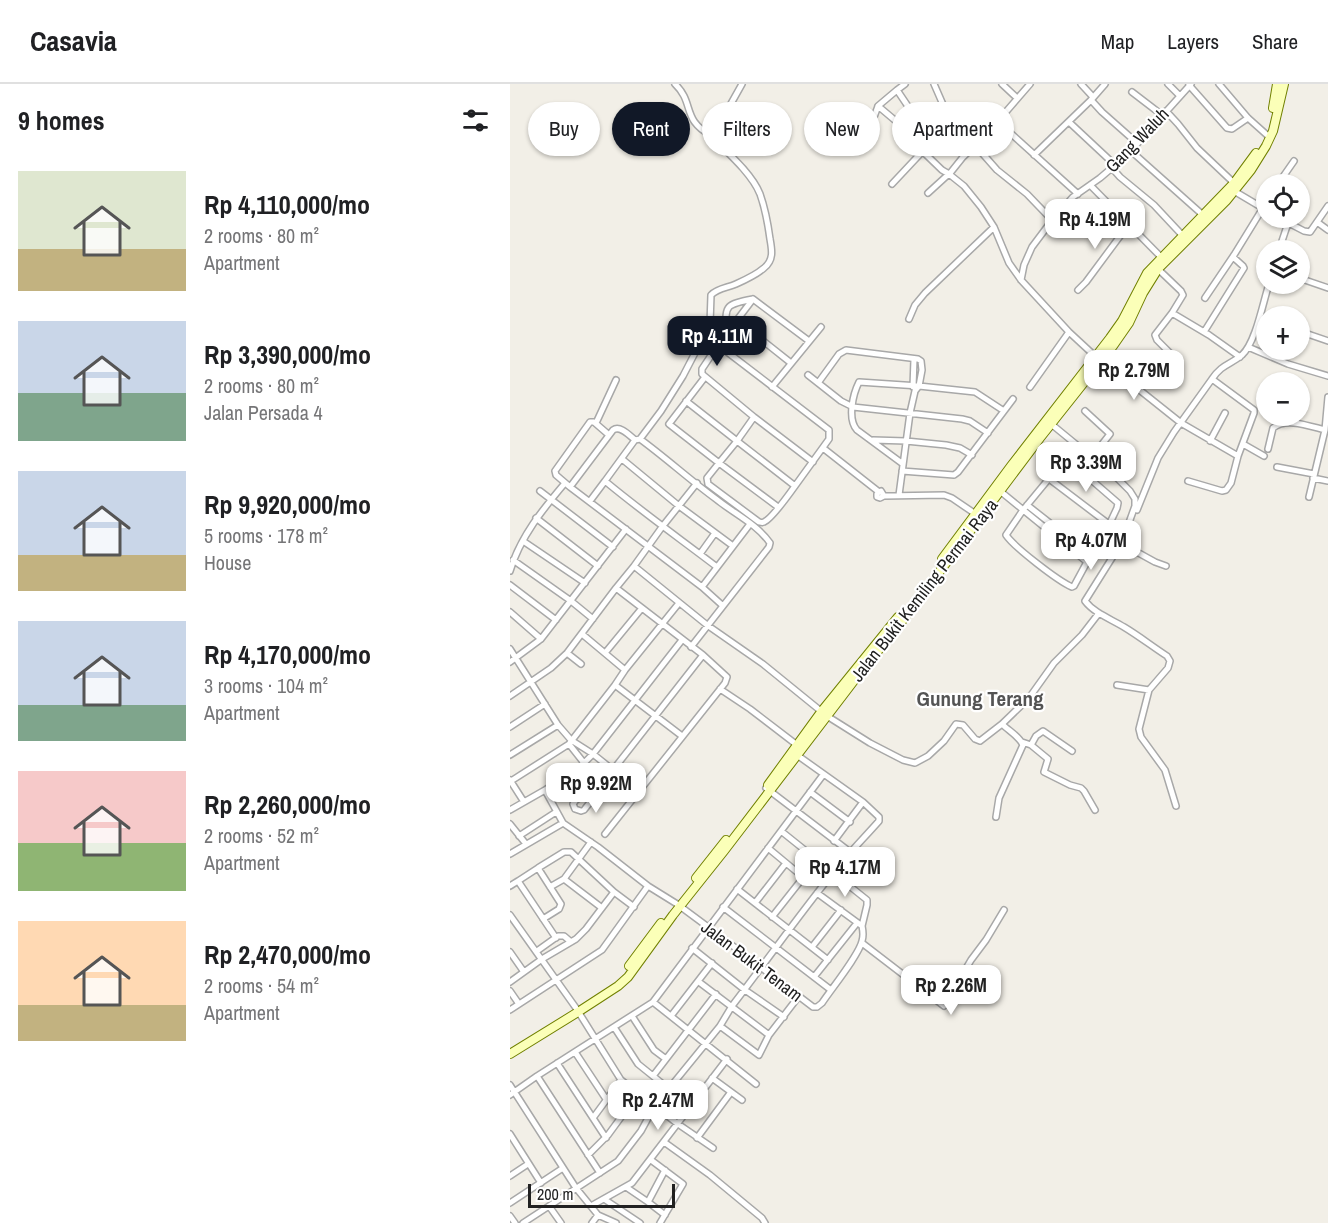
<!DOCTYPE html>
<html lang="en">
<head>
<meta charset="utf-8">
<style>
  :root { --surface:#fff; --page:#f2f2f2; --text:#202124; --muted:#757577; --line:#e0e0e0; --accent:#111827 }
  body { margin:0; font-family:"Archivo Narrow",sans-serif; background:var(--page); color:var(--text); height:100vh; display:flex; flex-direction:column; font-size:22px; white-space:nowrap }
  * { box-sizing:border-box; margin:0 }
  p { font-size:20px; color:var(--muted) }
  .icon { flex:none; width:33px; height:33px; fill:none; stroke:currentColor; stroke-width:2; stroke-linecap:round; stroke-linejoin:round }
  .map { position:relative; flex:1; overflow:hidden }
  .details { display:flex; flex-direction:column; background:var(--surface); width:510px }
  .details>* { flex:none }
  .banner { position:absolute; left:18px; top:18px; width:570px; height:54px; display:flex; gap:12px }
  .controls { position:absolute; left:746px; top:90px; display:grid; gap:12px }
  .controls a { display:grid; place-items:center; width:54px; height:54px; border-radius:50%; background:var(--surface); box-shadow:0 2px 4px #0004; font-size:30px }
  .scale { position:absolute; left:18px; bottom:15px; width:147px; box-sizing:border-box; padding-left:6px; border:3px solid #212121; border-top:0; font-size:16px; line-height:21px; white-space:nowrap; color:#212121; -webkit-text-stroke:4px #fff; paint-order:stroke }
  .price { position:absolute; translate:-50% -51px; padding:0 14px; border-radius:12px; background:#fff; color:#222; font-size:20px; line-height:39px; filter:drop-shadow(0 2px 3px #0008) }
  .price::after { content:''; position:absolute; left:50%; top:36px; width:18px; height:14px; margin-left:-9px; background:inherit; clip-path:polygon(0 0,100% 0,50% 100%) }
  .price.on { background:var(--accent); color:#fff }
  ul { padding:0; list-style:none }
  li { display:flex; align-items:center; gap:18px; height:150px; padding:0 18px }
  li span { display:grid; place-items:center; flex:none; width:168px; height:120px; border-radius:0px; color:#555 }
  li>.icon { margin-inline-start:auto }
  span .icon { width:72px; height:72px; fill:#fffc; stroke-width:1 }
  li b { font-size:26px }
  h2 { display:flex; justify-content:space-between; align-items:center; height:72px; padding:0 18px; font-size:26px }
  .pill { padding:0 21px; border-radius:27px; background:var(--surface); box-shadow:0 2px 4px #0004; font-size:21px; line-height:54px }
  .pill.on { background:var(--accent); color:#fff }
  header { display:flex; align-items:center; gap:36px; box-sizing:border-box; height:84px; padding:0 30px; background:var(--surface); border-bottom:2px solid var(--line) }
  header strong { font-size:28px }
  nav { display:flex; gap:33px; margin-inline-start:auto; font-size:21px }
  main { display:flex; flex:1; min-height:0 }
  .map>svg:first-child { display:block }
  .lines { fill:none; stroke-linecap:round; stroke-linejoin:round }
  .street-casing { stroke:#a8a8a8; stroke-width:8 }
  .secondary-casing { stroke:#718000; stroke-width:10 }
  .street { stroke:#fff; stroke-width:5 }
  .secondary { stroke:#fbffb8; stroke-width:8 }
  .labels { text-anchor:middle; dominant-baseline:central; stroke-width:4.5; stroke-linejoin:round; paint-order:stroke }
  .street-label { font-size:18px; fill:#212121; stroke:#fff }
  .quarter-label { font-size:21px; font-weight:bold; fill:#545454; stroke:#fff }
</style>
</head>
<body>
<header>
<strong>Casavia</strong>
<nav><a>Map</a><a>Layers</a><a>Share</a></nav>
</header>
<main>
<section class="details">
<h2>9 homes<svg class="icon" aria-label="filters" viewBox="0 0 24 24"><path d="M4 7h16M4 17h16"/><circle cx="9" cy="7" r="2"/><circle cx="15" cy="17" r="2"/></svg></h2>
<ul>
<li><span style="background:linear-gradient(#dfe7d0 65%,#c2b280 0)"><svg class="icon" aria-label="home" viewBox="0 0 24 24"><path d="M3 11l9-7 9 7M6 9v11h12V9"/></svg></span><div><b>Rp 4,110,000/mo</b><p>2 rooms · 80 m²</p><p>Apartment</p></div></li>
<li><span style="background:linear-gradient(#c9d6e8 60%,#7fa58c 0)"><svg class="icon" aria-label="home" viewBox="0 0 24 24"><path d="M3 11l9-7 9 7M6 9v11h12V9"/></svg></span><div><b>Rp 3,390,000/mo</b><p>2 rooms · 80 m²</p><p>Jalan Persada 4</p></div></li>
<li><span style="background:linear-gradient(#c9d6e8 70%,#c2b280 0)"><svg class="icon" aria-label="home" viewBox="0 0 24 24"><path d="M3 11l9-7 9 7M6 9v11h12V9"/></svg></span><div><b>Rp 9,920,000/mo</b><p>5 rooms · 178 m²</p><p>House</p></div></li>
<li><span style="background:linear-gradient(#c9d6e8 70%,#7fa58c 0)"><svg class="icon" aria-label="home" viewBox="0 0 24 24"><path d="M3 11l9-7 9 7M6 9v11h12V9"/></svg></span><div><b>Rp 4,170,000/mo</b><p>3 rooms · 104 m²</p><p>Apartment</p></div></li>
<li><span style="background:linear-gradient(#f6c9c9 60%,#8fb573 0)"><svg class="icon" aria-label="home" viewBox="0 0 24 24"><path d="M3 11l9-7 9 7M6 9v11h12V9"/></svg></span><div><b>Rp 2,260,000/mo</b><p>2 rooms · 52 m²</p><p>Apartment</p></div></li>
<li><span style="background:linear-gradient(#ffd9b3 70%,#c2b280 0)"><svg class="icon" aria-label="home" viewBox="0 0 24 24"><path d="M3 11l9-7 9 7M6 9v11h12V9"/></svg></span><div><b>Rp 2,470,000/mo</b><p>2 rooms · 54 m²</p><p>Apartment</p></div></li>
</ul>
</section>
<div class="map">
<svg width="818" height="1139" viewBox="0 0 818 1139">
  <rect width="100%" height="100%" fill="#f2efe7"/>
  <g class="lines">
    <g class="street-casing">
      <path id="street" d="M165,0C185,19 171,36 202,52
        M395,0L387,6L424,61L415,70
        M424,0L455,71
        M492,0L507,14
        M571,0L583,13
        M595,0L581,16L592,28L627,59
        M658,0L670,12
        M709,0L738,34L757,51
        M679,1L717,44L722,45L738,34
        M622,8L652,31
        M368,22L387,38L404,59L432,86L439,90L454,102L471,123L484,143L499,179L511,196L559,248L586,273
        M656,27L668,40L687,64L724,99
        M487,37L568,110
        M559,38L605,81
        M322,41L354,61L368,22L387,6
        M465,61L487,86L517,110L542,136
        M621,67L694,132
        M524,71L581,16
        M602,84L610,93L644,121L673,152
        M382,100L412,68
        M768,100L784,77
        M580,101L651,173
        M724,107L756,126
        M418,109L441,88L453,73L475,52L520,0
        M769,134L794,147L800,148L818,122
        M807,138L818,146
        M769,166L778,139
        M648,185L671,207L673,211L662,229L645,251L647,256L662,271
        M789,194L818,204
        M511,196L514,181L522,163L540,139L563,113L590,94L617,71L681,0
        M568,206L576,198L619,140
        M695,214L724,171L756,119
        M662,229L699,251L730,273
        M399,235L405,221L415,209L484,143
        M228,237L281,279
        M789,247L818,257
        M694,248L734,184L733,182L723,173
        M216,251C216,221 213,221 243,215L299,257
        M208,261L243,215
        M738,263L778,280L818,292
        M592,276L671,339L728,372
        M298,291L331,317L343,323L452,335L460,337L478,349
        M308,299L329,270L336,266L408,275L411,277L412,286L409,302L405,307L400,329L389,411
        M262,303L311,243
        M403,303L404,275
        M520,303L559,248
        M176,317L227,357L209,379L159,340L195,293
        M575,327L600,350L582,373
        M244,333L227,357L285,402
        M86,339L106,296
        M540,339L607,394L620,407L625,415V422L612,458L575,517C584,529 601,535 614,543C629,552 643,563 657,572L660,577L658,584L639,606L607,601
        M130,355L151,327L173,292L200,240L201,211C208,204 217,204 226,200C235,196 246,191 254,184C264,176 262,166 260,155C258,140 255,124 250,110C242,90 218,69 203,54L202,48L204,42L218,25L232,0
        M125,356C119,351 110,341 103,346L60,403L192,503L212,521
        M363,356L396,357L436,361L450,364L462,371
        M700,357L715,329
        M733,360L754,372
        M313,364L369,408
        M758,365L763,344C776,333 799,342 815,346
        M556,374L608,419L607,424L591,458L577,478L564,502L562,503C548,497 504,463 496,451L513,426Z
        M112,375L169,422L223,462
        M393,380L347,346C337,335 343,310 349,298L409,302L465,308L494,327
        M767,383L804,390
        M392,387L444,391L448,388L503,315
        M538,394L600,441
        M803,394L818,397
        M678,397L712,407L716,406L721,399L728,372L744,329V326L702,295C712,280 720,281 732,271C746,258 753,218 759,200
        M60,403L46,391L45,387L80,338H84L99,351
        M30,407L103,463
        M490,407L577,478
        M374,412L371,407L369,408L367,410V413L370,414L374,412L434,411L442,414L467,431
        M799,413L815,346L818,313
        M80,417L95,397
        M517,421L550,447L583,469
        M268,423L209,379L197,394L198,400L249,438C250,438 252,439 254,438C261,435 280,409 285,402L319,355V346L208,261L192,285V290L244,333L303,378
        M627,426L648,374L664,348L702,295
        M26,434L88,482
        M616,454L614,459L616,462L645,478L656,482
        M13,457L75,499
        M190,470L205,449
        M3,476L61,517L83,535
        M124,482L197,541L253,580L317,632L360,659L393,676L405,679L418,672L434,657L446,640L453,641L465,655L470,657L492,640
        M0,487C10,453 33,425 55,399
        M0,501L46,536
        M192,503L240,440
        M169,519L115,586L105,601L172,652
        M0,528L31,555
        M72,550L115,586
        M172,556L83,670L74,679L35,706L53,739L88,763L138,802L167,820L198,843L303,923H307L312,919C322,904 349,871 352,857C354,851 353,847 352,842
        M181,563L259,463L260,459C247,440 223,429 206,415C180,396 156,374 130,355L125,356L95,397C131,427 169,454 207,483
        M0,565L48,641L61,656L83,670L129,707
        M57,569L71,580
        M95,569L132,524
        M0,578L31,555L116,445
        M210,605L240,625L287,661
        M639,606L629,645L631,653L655,686L666,722
        M0,612L41,584L57,569L106,504L124,482L152,443L187,399
        M0,643L35,620
        M512,658L521,661L538,675L534,688L560,701L571,704L574,707L585,726
        M59,660L74,679
        M521,661L526,652L533,647L562,667
        M0,671L48,641
        M103,686L193,571
        M0,696L14,718
        M1,697L59,660L105,601
        M95,699L74,726L71,727L65,725L63,720L66,716L108,690
        M256,704L340,768
        M300,708L340,738
        M0,726L35,706
        M486,733L489,714L513,661C509,652 499,647 492,640L519,614L544,579L572,551L589,529
        M0,740L16,760
        M271,747L357,816V821L352,842L307,809
        M95,750L215,599L217,593L193,571L106,504
        M9,752L46,728
        M324,757L353,718
        M258,764L293,793
        M0,770L53,739
        M28,784L8,797L46,854
        M54,795L81,758
        M0,802L8,797
        M40,803L54,795L92,824
        M227,805L318,876
        M245,819L276,779
        M213,823L321,906
        M0,831L66,924L111,996L168,1040L203,1064
        M262,833L307,776
        M33,835L49,825L51,820L28,784L54,768H61L104,808L124,823
        M352,859L434,922L461,876L476,856L494,826
        M302,863L331,826
        M182,864L235,906L274,933
        M27,867L48,852H54L61,858
        M0,868L14,888
        M304,893L347,839
        M0,898L32,875L66,855L76,845L104,808
        M189,898L259,951
        M0,907L9,920
        M143,918L246,1000
        M0,926L92,866L138,802
        M122,932L144,966L156,975
        M161,932L202,879
        M210,942L249,971L259,951L289,912
        M104,943L128,980L159,1005
        M65,968L96,1015
        M47,979L96,1054
        M27,992L90,1089
        M143,992L206,910
        M202,994L232,1016
        M0,1001L66,1104L88,1131L106,1139
        M0,1011L27,992L143,918L313,691
        M83,1034L111,996
        M0,1050L31,1099
        M187,1054L221,1008
        M154,1058L200,1091L252,1134L255,1139
        M78,1071L98,1051L128,1010
        M141,1076L173,1100L150,1139
        M0,1092L18,1080
        M116,1103L138,1118L155,1131
        M94,1115L130,1139
        M138,1118L155,1086
        M0,1119L53,1084
        M39,1122L51,1139
        M81,1122L122,1099L217,975
        M0,1132L5,1139
        M13,1139L108,1077L131,1047L144,1023L210,942L222,922C256,878 288,832 323,789C337,771 354,754 369,737V733L353,718L287,671
        M82,1139L88,1131"/>
    </g>
    <g class="secondary-casing">
      <path id="secondary" d="M763,24L767,0
        M432,475L501,382L600,254L612,237L637,189L724,99L746,69
        M258,701L311,628L388,533
        M186,794L216,756
        M119,882L151,839
        M0,970L68,928L108,902L118,893L163,831L214,767L346,594L400,527L530,354L603,262L619,239L633,209L648,185L716,117L741,86L756,62L763,47L774,0"/>
    </g>
    <use href="#street" class="street"/>
    <use href="#secondary" class="secondary"/>
  </g>
  <g class="labels">
    <g class="street-label">
      <text transform="translate(627 56) rotate(-46)">Gang Waluh</text>
      <text transform="translate(414 506) rotate(-52)">Jalan Bukit Kemiling Permai Raya</text>
      <text transform="translate(242 877) rotate(37)">Jalan Bukit Tenam</text>
    </g>
    <g class="quarter-label">
      <text x="470" y="614">Gunung Terang</text>
    </g>
  </g>
</svg>
<div class="controls">
<a><svg class="icon" aria-label="locate" viewBox="0 0 24 24"><circle cx="12" cy="12" r="6"/><path d="M12 2v4M12 18v4M2 12h4M18 12h4"/></svg></a>
<a><svg class="icon" aria-label="layers" viewBox="0 0 24 24"><path d="M12 4l9 5-9 5-9-5zM3 14l9 5 9-5"/></svg></a>
<a>+</a>
<a>−</a>
</div>
<div class="scale">200 m</div>
<b class="price" style="left:585px;top:166px">Rp 4.19M</b>
<b class="price on" style="left:207px;top:283px">Rp 4.11M</b>
<b class="price" style="left:624px;top:317px">Rp 2.79M</b>
<b class="price" style="left:576px;top:409px">Rp 3.39M</b>
<b class="price" style="left:581px;top:487px">Rp 4.07M</b>
<b class="price" style="left:86px;top:730px">Rp 9.92M</b>
<b class="price" style="left:335px;top:814px">Rp 4.17M</b>
<b class="price" style="left:441px;top:932px">Rp 2.26M</b>
<b class="price" style="left:148px;top:1047px">Rp 2.47M</b>
<div class="banner">
<a class="pill">Buy</a>
<a class="pill on">Rent</a>
<a class="pill">Filters</a>
<a class="pill">New</a>
<a class="pill">Apartment</a>
</div>
</div>
</main>
</body>
</html>
